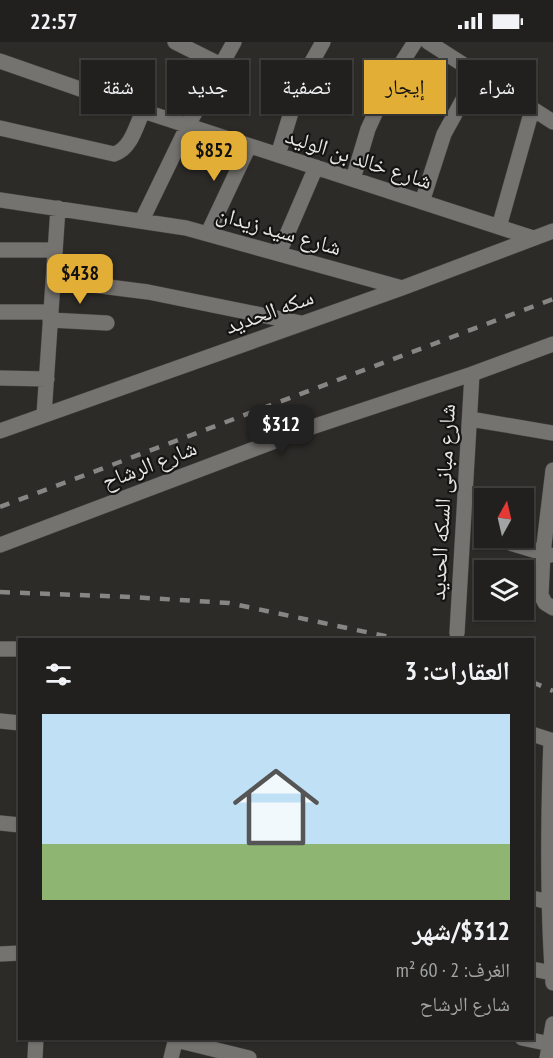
<!DOCTYPE html>
<html lang="ar">
<head>
<meta charset="utf-8">
<style>
  :root { --surface:#21201e; --page:#292827; --text:#f1f3f6; --muted:#a2a3a4; --line:#3e3e3c; --accent:#e3ae35 }
  body { margin:0; font-family:"PT Sans Narrow","Noto Naskh Arabic",sans-serif; background:var(--page); color:var(--text); direction:rtl; height:100vh; display:flex; flex-direction:column; font-size:22px; white-space:nowrap }
  * { box-sizing:border-box; margin:0 }
  p { font-size:20px; color:var(--muted) }
  .icon { flex:none; width:33px; height:33px; fill:none; stroke:currentColor; stroke-width:2; stroke-linecap:round; stroke-linejoin:round }
  .map { position:relative; flex:1; overflow:hidden; direction:ltr }
  .sheet { position:absolute; left:18px; top:596px; width:516px; height:402px; display:flex; flex-direction:column; background:var(--surface); border-radius:0px; box-shadow:0 2px 4px #0004,0 0 0 2px var(--line); direction:rtl }
  .sheet>* { flex:none }
  .top-card { position:absolute; left:18px; top:18px; width:518px; height:54px; direction:rtl; display:flex; gap:12px }
  .needle { width:39px; rotate:8deg }
  .buttons { position:absolute; left:474px; top:446px; display:grid; gap:12px }
  .buttons a { display:grid; place-items:center; width:60px; height:60px; border-radius:0px; background:var(--surface); box-shadow:0 2px 4px #0004,0 0 0 2px var(--line); font-size:30px }
  .price { position:absolute; translate:-50% -51px; padding:0 14px; border-radius:12px; background:var(--accent); color:#111; font-size:20px; line-height:39px; filter:drop-shadow(0 2px 3px #0008) }
  .price::after { content:''; position:absolute; left:50%; top:36px; width:18px; height:14px; margin-left:-9px; background:inherit; clip-path:polygon(0 0,100% 0,50% 100%) }
  .price.selected { background:#222; color:#fff }
  ul { padding:0; list-style:none }
  li { display:grid; align-content:center; gap:12px; height:318px; padding:0 24px }
  li+li { border-top:2px solid var(--line) }
  li span { display:grid; place-items:center; height:186px; border-radius:0px; color:#555 }
  li>.icon { margin-inline-start:auto }
  span .icon { width:108px; height:108px; fill:#fffc; stroke-width:1 }
  li b { font-size:26px }
  h2 { display:flex; justify-content:space-between; align-items:center; height:72px; padding:0 24px; font-size:26px }
  .chip { padding:0 21px; border-radius:0px; background:var(--surface); box-shadow:0 2px 4px #0004,0 0 0 2px var(--line); font-size:21px; line-height:54px }
  .chip.selected { background:var(--accent); color:#111 }
  .status { display:flex; justify-content:space-between; align-items:center; height:42px; padding:0 30px; background:var(--surface); direction:ltr }
  .status svg { height:16px; fill:currentColor }
  .map>svg:first-child { display:block }
  .lines { fill:none; stroke-linecap:round; stroke-linejoin:round }
  .minor-casing { stroke:#484644; stroke-width:16 }
  .minor { stroke:#757370; stroke-width:15 }
  .rail { stroke:#878684; stroke-width:4.5; stroke-dasharray:10 10; stroke-linecap:butt }
  .labels { text-anchor:middle; dominant-baseline:central; stroke-width:4.5; stroke-linejoin:round; paint-order:stroke }
  .street-label { font-size:22px; fill:#e8e7e5; stroke:#141412 }
</style>
</head>
<body>
<div class="status"><b>22:57</b><svg viewBox="0 0 49 12"><path d="M0 12V9h3v3zM5 12V6h3v6zM10 12V3h3v9zM15 12V0h3v12zM26 1h20v11H26zM47 4h2v5h-2z"/></svg></div>
<div class="map">
<svg width="553" height="1016" viewBox="0 0 553 1016">
  <rect width="100%" height="100%" fill="#2c2b28"/>
  <g class="lines">
    <g class="minor-casing">
      <path id="minor" d="M175,0L221,23
        M428,0L553,80
        M0,19L143,69L533,196
        M0,86L114,112C131,107 136,84 143,69
        M278,113L300,41L323,0
        M353,137L368,87L390,39L415,0
        M0,158L186,186L402,246
        M422,160L444,92L477,32
        M142,178L188,83L234,0
        M499,185L532,68
        M208,191L249,104
        M0,208H55
        M279,211L316,125
        M53,238L148,250L301,281
        M0,270H51
        M50,278L107,281
        M0,336L47,337
        M44,373L58,166
        M470,377L553,391
        M0,389L402,246L553,189
        M553,428L543,511L541,553L545,561L553,566
        M490,495L550,513
        M0,503L312,385L472,332L553,302
        M457,591L472,332
        M0,607H20
        M0,679L20,681
        M532,692L553,699
        M551,698C548,779 547,860 553,941
        M0,781L20,783
        M532,856L549,860
        M0,912L20,911
        M532,927L552,931
        M522,996L550,1002
        M176,998L249,1016
        M35,1016L36,996
        M171,1016L176,996
        M547,1016L553,982"/>
    </g>
    <use href="#minor" class="minor"/>
    <path class="rail" d="M0,465L553,257
      M0,550L131,555L229,561L399,597
      M532,640L553,649"/>
  </g>
  <g class="labels">
    <g class="street-label">
      <text transform="translate(359 116) rotate(18)">شارع خالد بن الوليد</text>
      <text transform="translate(279 188) rotate(16)">شارع سيد زيدان</text>
      <text transform="translate(269 269) rotate(-20)">سكه الحديد</text>
      <text transform="translate(149 422) rotate(-21)">شارع الرشاح</text>
      <text transform="translate(442 460) rotate(-87)">شارع مبانى السكه الحديد</text>
    </g>
  </g>
</svg>
<div class="buttons">
<a><svg class="needle" viewBox="-14 -14 28 28"><path d="M0-13l5 13h-10z" fill="#e53935"/><path d="M0 13l5-13h-10z" fill="#a2a3a4"/></svg></a>
<a><svg class="icon" aria-label="layers" viewBox="0 0 24 24"><path d="M12 4l9 5-9 5-9-5zM3 14l9 5 9-5"/></svg></a>
</div>
<b class="price" style="left:214px;top:140px">$852</b>
<b class="price" style="left:80px;top:263px">$438</b>
<b class="price selected" style="left:281px;top:414px">$312</b>
<div class="top-card">
<a class="chip">شراء</a>
<a class="chip selected">إيجار</a>
<a class="chip">تصفية</a>
<a class="chip">جديد</a>
<a class="chip">شقة</a>
</div>
<section class="sheet">
<h2>العقارات: 3<svg class="icon" aria-label="filters" viewBox="0 0 24 24"><path d="M4 7h16M4 17h16"/><circle cx="9" cy="7" r="2"/><circle cx="15" cy="17" r="2"/></svg></h2>
<ul>
<li><span style="background:linear-gradient(#bfe0f5 70%,#8fb573 0)"><svg class="icon" aria-label="home" viewBox="0 0 24 24"><path d="M3 11l9-7 9 7M6 9v11h12V9"/></svg></span><div><b>$312/شهر</b><p>الغرف: 2 · 60 m²</p><p>شارع الرشاح</p></div></li>
</ul>
</section>
</div>
</body>
</html>
